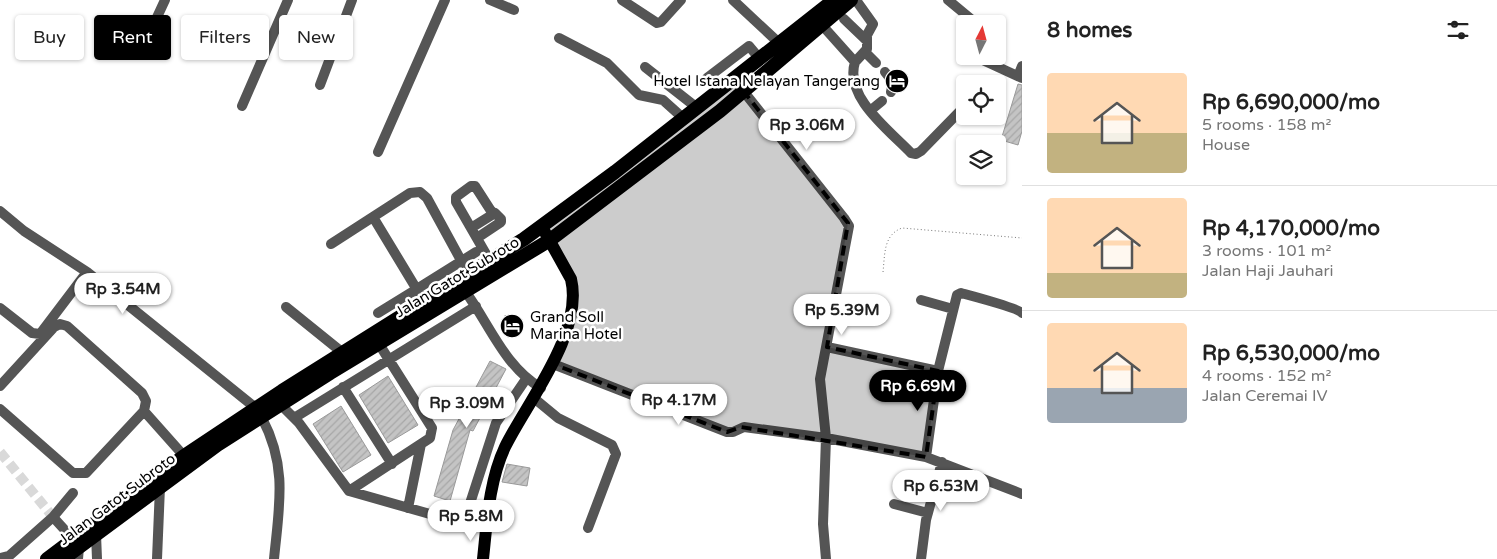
<!DOCTYPE html>
<html lang="en">
<head>
<meta charset="utf-8">
<style>
  :root { --surface:#fff; --page:#f6f6f6; --text:#222; --muted:#767676; --line:#e0e0e0; --accent:#000 }
  body { margin:0; font-family:"Varela Round",sans-serif; background:var(--page); color:var(--text); height:100vh; display:flex; flex-direction:column; font-size:19px; white-space:nowrap }
  * { box-sizing:border-box; margin:0 }
  p { font-size:16px; color:var(--muted) }
  .icon { flex:none; width:28px; height:28px; fill:none; stroke:currentColor; stroke-width:2; stroke-linecap:round; stroke-linejoin:round }
  .map { position:relative; flex:1; overflow:hidden }
  .side { display:flex; flex-direction:column; background:var(--surface); width:475px }
  .side>* { flex:none }
  .top-card { position:absolute; left:15px; top:15px; width:475px; height:45px; display:flex; gap:10px }
  .needle { width:32px; rotate:6deg }
  .fabs { position:absolute; left:956px; top:15px; display:grid; gap:10px }
  .fabs a { display:grid; place-items:center; width:50px; height:50px; border-radius:5px; background:var(--surface); box-shadow:0 1px 4px #0004; font-size:25px }
  .price { position:absolute; translate:-50% -42px; padding:0 11px; border-radius:18px; background:#fff; color:#222; font-size:16px; line-height:32px; filter:drop-shadow(0 1px 2px #0008) }
  .price::after { content:''; position:absolute; left:50%; top:30px; width:15px; height:11px; margin-left:-8px; background:inherit; clip-path:polygon(0 0,100% 0,50% 100%) }
  .price.selected { background:var(--accent); color:#fff }
  ul { padding:0; list-style:none }
  li { display:flex; align-items:center; gap:15px; height:125px; padding:0 25px }
  li+li { border-top:1px solid var(--line) }
  li span { display:grid; place-items:center; flex:none; width:140px; height:100px; border-radius:5px; color:#555 }
  li>.icon { margin-inline-start:auto }
  span .icon { width:60px; height:60px; fill:#fffc; stroke-width:1 }
  li b { font-size:21px }
  h2 { display:flex; justify-content:space-between; align-items:center; height:60px; padding:0 25px; font-size:21px }
  .chip { padding:0 18px; border-radius:5px; background:var(--surface); box-shadow:0 1px 4px #0004; font-size:18px; line-height:45px }
  .chip.selected { background:var(--accent); color:#fff }
  main { display:flex; flex:1; min-height:0 }
  .map>svg:first-child { display:block }
  .building { fill:url(#building-hatch); stroke:#999 }
  .lines { fill:none; stroke-linecap:round; stroke-linejoin:round }
  .minor-tunnel { stroke:#d9d9d9; stroke-width:10; stroke-dasharray:10 5; stroke-linecap:butt }
  .path { stroke:#777; stroke-width:1; stroke-dasharray:1 2.5; stroke-linecap:butt }
  .minor { stroke:#555; stroke-width:10 }
  .major { stroke:#000; stroke-width:12 }
  .highway { stroke:#000; stroke-width:14 }
  .marked { fill:#000; fill-opacity:0.2; stroke:#000; stroke-width:4; stroke-dasharray:10 6; stroke-linejoin:round }
  .labels { text-anchor:middle; dominant-baseline:central; stroke-width:5; stroke-linejoin:round; paint-order:stroke }
  .poi-label { font-size:15px; fill:#000; stroke:#fff; text-anchor:end }
  .street-label { font-size:15px; fill:#000; stroke:#fff }
</style>
</head>
<body>
<main>
<div class="map">
<svg width="1022" height="559" viewBox="0 0 1022 559">
  <defs>
    <pattern id="building-hatch" width="6" height="6" patternUnits="userSpaceOnUse" patternTransform="scale(1.25)"><rect width="6" height="6" fill="#c4c4c4"/><path d="M-1 1l2-2M0 6l6-6M5 7l2-2" fill="none" stroke="#a7a7a7"/></pattern>
  </defs>
  <rect width="100%" height="100%" fill="#fff"/>
  <path class="building" d="M1018,84L1022,85V131L1018,145L1001,140Z
    M490,361L506,369L473,431L470,430L450,501L434,496L453,430Z
    M388,376L418,425L388,443L359,395Z
    M341,406L371,455L343,472L313,424Z
    M507,464L530,468L527,486L502,482Z"/>
  <g class="lines">
    <path class="minor-tunnel" d="M0,452L53,517"/>
    <path class="path" d="M883,272C885,255 883,235 902,228L1022,238"/>
    <path class="minor" d="M490,0L514,10
      M622,0L657,23L661,22L681,0
      M733,0L779,43
      M948,0L971,19L973,24
      M844,19L867,41
      M821,24L855,62C844,97 889,130 911,153L916,154L921,151L965,106
      M152,28L165,0
      M559,38L607,63L639,95L663,100L683,118
      M865,52L876,63
      M974,56L1022,78
      M855,62L867,49V35L873,24L858,3
      M645,67L696,107
      M885,72L893,82L891,92
      M1018,76L1022,66
      M707,78L749,46L759,58
      M733,78L844,218L849,226L820,379L826,438L823,524L826,559
      M320,85L352,0
      M242,106L288,0
      M871,110L882,101
      M378,152L445,0
      M0,211L24,231L87,272L257,409
      M373,217L425,303
      M471,228L495,213L501,219V222L477,238
      M331,244L410,193L420,192L427,198L469,275
      M490,261L456,202V197L471,186H475L493,214
      M420,287L476,252
      M465,291C490,325 504,366 541,388
      M921,300L953,309
      M286,307L343,353
      M0,308L32,333L40,334L87,272
      M378,313L417,289
      M827,347L938,371
      M553,364L727,432H733L744,427L826,438L926,457L1022,494
      M0,386L54,327L60,324L67,326L142,393L146,401L144,411L86,473H73L0,409
      M343,387L392,464
      M535,399L558,418L612,445L616,454L588,528
      M281,405L299,423L349,491L458,522L486,528
      M144,411L184,456
      M262,418C288,467 279,507 274,559
      M294,418L476,306
      M926,457L938,371L957,295L961,293C972,296 1018,308 1022,313
      M349,491L430,438L432,428L379,344
      M894,504L928,513
      M408,508L421,444
      M53,517L73,493
      M464,522L496,423L526,379
      M96,534L97,559
      M0,558L9,556L53,517L73,539
      M78,559L79,547
      M157,559L160,487
      M921,559L926,520L942,462"/>
    <path class="major" d="M483,559C487,522 489,481 505,447C527,402 584,333 571,279L542,227"/>
    <path class="highway" d="M47,559L184,456L282,391L524,239L615,172L834,0
      M63,559L217,445L330,373L550,240L720,111L851,0"/>
  </g>
  <path class="marked" d="M733,78L848,223L827,347L938,371L926,457L741,427L727,432L553,364L570,310L573,288L542,227Z"/>
  <defs>
    <g id="hotel-disc" transform="scale(1.25)"><circle r="9.5" fill="#000" stroke="#fff"/><path d="M-6-4.5h1.5V1H6V5H4.5V3h-9V5H-6ZM-4 0a1.8 1.8 0 1 1 3.6 0ZM.5 0V-2.5h3Q6-2.5 6 0Z" fill="#fff"/></g>
  </defs>
  <g fill-rule="evenodd">
    <use href="#hotel-disc" x="897" y="81"/>
    <use href="#hotel-disc" x="512" y="326"/>
  </g>
  <g class="labels">
    <g class="poi-label">
      <text x="880" y="81">Hotel Istana Nelayan Tangerang</text>
      <text x="530" y="317" text-anchor="start">Grand Soll<tspan x="530" dy="17">Marina Hotel</tspan></text>
    </g>
    <g class="street-label">
      <text transform="translate(457 277) rotate(-31)">Jalan Gatot Subroto</text>
      <text transform="translate(117 499) rotate(-37)">Jalan Gatot Subroto</text>
    </g>
  </g>
</svg>
<div class="fabs">
<a><svg class="needle" viewBox="-14 -14 28 28"><path d="M0-13l5 13h-10z" fill="#e53935"/><path d="M0 13l5-13h-10z" fill="#767676"/></svg></a>
<a><svg class="icon" aria-label="locate" viewBox="0 0 24 24"><circle cx="12" cy="12" r="6"/><path d="M12 2v4M12 18v4M2 12h4M18 12h4"/></svg></a>
<a><svg class="icon" aria-label="layers" viewBox="0 0 24 24"><path d="M12 4l9 5-9 5-9-5zM3 14l9 5 9-5"/></svg></a>
</div>
<b class="price" style="left:807px;top:151px">Rp 3.06M</b>
<b class="price" style="left:123px;top:315px">Rp 3.54M</b>
<b class="price" style="left:842px;top:336px">Rp 5.39M</b>
<b class="price selected" style="left:918px;top:412px">Rp 6.69M</b>
<b class="price" style="left:679px;top:426px">Rp 4.17M</b>
<b class="price" style="left:467px;top:429px">Rp 3.09M</b>
<b class="price" style="left:941px;top:512px">Rp 6.53M</b>
<b class="price" style="left:471px;top:542px">Rp 5.8M</b>
<div class="top-card">
<a class="chip">Buy</a>
<a class="chip selected">Rent</a>
<a class="chip">Filters</a>
<a class="chip">New</a>
</div>
</div>
<section class="side">
<h2>8 homes<svg class="icon" aria-label="filters" viewBox="0 0 24 24"><path d="M4 7h16M4 17h16"/><circle cx="9" cy="7" r="2"/><circle cx="15" cy="17" r="2"/></svg></h2>
<ul>
<li><span style="background:linear-gradient(#ffd9b3 60%,#c2b280 0)"><svg class="icon" aria-label="home" viewBox="0 0 24 24"><path d="M3 11l9-7 9 7M6 9v11h12V9"/></svg></span><div><b>Rp 6,690,000/mo</b><p>5 rooms · 158 m²</p><p>House</p></div></li>
<li><span style="background:linear-gradient(#ffd9b3 75%,#c2b280 0)"><svg class="icon" aria-label="home" viewBox="0 0 24 24"><path d="M3 11l9-7 9 7M6 9v11h12V9"/></svg></span><div><b>Rp 4,170,000/mo</b><p>3 rooms · 101 m²</p><p>Jalan Haji Jauhari</p></div></li>
<li><span style="background:linear-gradient(#ffd9b3 65%,#9aa5b1 0)"><svg class="icon" aria-label="home" viewBox="0 0 24 24"><path d="M3 11l9-7 9 7M6 9v11h12V9"/></svg></span><div><b>Rp 6,530,000/mo</b><p>4 rooms · 152 m²</p><p>Jalan Ceremai IV</p></div></li>
</ul>
</section>
</main>
</body>
</html>
